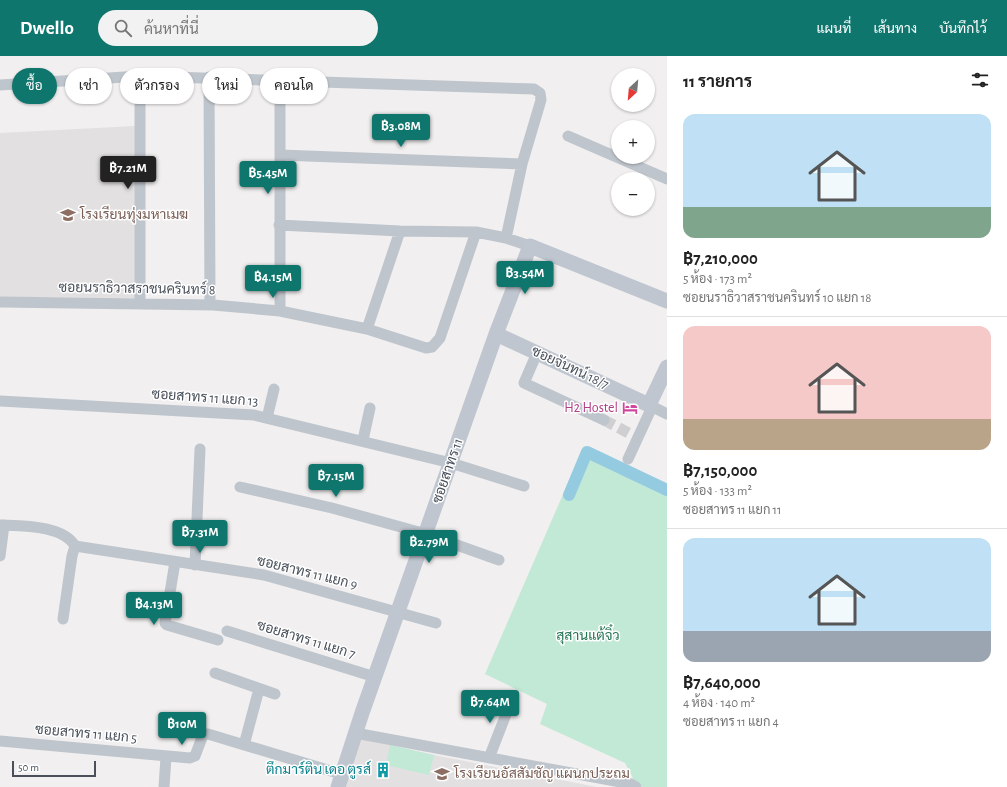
<!DOCTYPE html>
<html lang="th">
<head>
<meta charset="utf-8">
<style>
  :root { --surface:#fff; --page:#f2f2f2; --text:#222; --muted:#767676; --line:#e0e0e0; --accent:#0f766e }
  body { margin:0; font-family:"Alegreya Sans",Sarabun,sans-serif; background:var(--page); color:var(--text); height:100vh; display:flex; flex-direction:column; font-size:15px; white-space:nowrap }
  * { box-sizing:border-box; margin:0 }
  p { font-size:13px; color:var(--muted) }
  .icon { flex:none; width:22px; height:22px; fill:none; stroke:currentColor; stroke-width:2; stroke-linecap:round; stroke-linejoin:round }
  .map { position:relative; flex:1; overflow:hidden }
  .side { display:flex; flex-direction:column; background:var(--surface); width:340px }
  .side>* { flex:none }
  .guide { position:absolute; left:12px; top:12px; width:380px; height:36px; display:flex; gap:8px }
  .needle { width:26px; rotate:206deg }
  .fabs { position:absolute; left:611px; top:12px; display:grid; gap:8px }
  .fabs a { display:grid; place-items:center; width:44px; height:44px; border-radius:50%; background:var(--surface); box-shadow:0 1px 3px #0004; font-size:20px }
  .scale { position:absolute; left:12px; bottom:10px; width:84px; box-sizing:border-box; padding-left:4px; border:2px solid #49505a; border-top:0; font-size:11px; line-height:14px; white-space:nowrap; color:#49505a; -webkit-text-stroke:3px #fff; paint-order:stroke }
  .price { position:absolute; translate:-50% -34px; padding:0 9px; border-radius:4px; background:var(--accent); color:#fff; font-size:13px; line-height:26px; filter:drop-shadow(0 1px 2px #0008) }
  .price::after { content:''; position:absolute; left:50%; top:24px; width:12px; height:9px; margin-left:-6px; background:inherit; clip-path:polygon(0 0,100% 0,50% 100%) }
  .price.on { background:#222; color:#fff }
  ul { padding:0; list-style:none }
  li { display:grid; align-content:center; gap:8px; height:212px; padding:0 16px }
  li+li { border-top:1px solid var(--line) }
  li span { display:grid; place-items:center; height:124px; border-radius:12px; color:#555 }
  li>.icon { margin-inline-start:auto }
  span .icon { width:72px; height:72px; fill:#fffc; stroke-width:1 }
  li b { font-size:17px }
  h2 { display:flex; justify-content:space-between; align-items:center; height:48px; padding:0 16px; font-size:17px }
  .tag { padding:0 14px; border-radius:18px; background:var(--surface); box-shadow:0 1px 3px #0004; font-size:14px; line-height:36px }
  .tag.on { background:var(--accent); color:#fff }
  header { display:flex; align-items:center; gap:24px; box-sizing:border-box; height:56px; padding:0 20px; background:var(--accent); color:#fff }
  header strong { font-size:19px }
  nav { display:flex; gap:22px; margin-inline-start:auto; font-size:14px }
  .search { width:280px; height:36px; background:var(--page); display:flex; align-items:center; gap:10px; box-sizing:border-box; padding:0 14px; border-radius:22px; color:var(--muted); font-size:15px }
  main { display:flex; flex:1; min-height:0 }
  .map>svg:first-child { display:block }
  .education { fill:#e2e0e0 }
  .green { fill:#c2e9d5 }
  .lines { fill:none; stroke-linecap:round; stroke-linejoin:round }
  .canal { stroke:#95cbe1; stroke-width:12 }
  .street-tunnel { stroke:#cfcfd1; stroke-width:11; stroke-dasharray:11 5.5; stroke-linecap:butt }
  .street { stroke:#bfc5cc; stroke-width:11 }
  .secondary { stroke:#bfc6d0; stroke-width:15 }
  .labels { text-anchor:middle; dominant-baseline:central; stroke-width:3; stroke-linejoin:round; paint-order:stroke }
  .education-label { font-size:14px; fill:#785e54; stroke:#fff; text-anchor:start }
  .street-label { font-size:14px; fill:#49505a; stroke:#fff }
  .hotel-label { font-size:14px; fill:#b23c85; stroke:#fff; text-anchor:end }
  .park-label { font-size:14px; fill:#227351; stroke:#fff }
  .culture-label { font-size:14px; fill:#0d838f; stroke:#fff; text-anchor:end }
</style>
</head>
<body>
<header>
<strong>Dwello</strong>
<div class="search"><svg class="icon" aria-label="search" viewBox="0 0 24 24"><circle cx="10" cy="10" r="6"/><path d="M15 15l6 6"/></svg>ค้นหาที่นี่</div>
<nav><a>แผนที่</a><a>เส้นทาง</a><a>บันทึกไว้</a></nav>
</header>
<main>
<div class="map">
<svg width="667" height="731" viewBox="0 0 667 731">
  <rect width="100%" height="100%" fill="#f1efef"/>
  <path class="education" d="M135,70L136,242L0,241V77Z
    M358,682L434,699L597,731H345Z"/>
  <path class="green" d="M584,390L667,429V731H643L636,728L625,707L540,668L547,648L485,618Z
    M390,689L434,699L429,719L386,709Z"/>
  <g class="lines">
    <path class="canal" d="M569,439L587,396L667,434"/>
    <path class="street-tunnel" d="M604,364L638,382"/>
    <path class="street" d="M140,20V248
      M209,21L210,249
      M0,29L140,20L534,33L540,37L541,44L522,108L506,182
      M568,80L667,123
      M280,99L522,108
      M279,169L400,175L476,176L506,182L530,190
      M0,246L213,249L280,255L367,273L426,292L432,291L440,282L476,176
      M280,255V24
      M367,273L400,175
      M537,297L524,327L604,364
      M0,345L254,359L451,407L524,430
      M649,349L667,358
      M267,362L274,333
      M363,384L370,352
      M628,403L652,351
      M240,431L332,452L426,478L499,504
      M0,469C23,470 63,469 75,490L264,519L436,567
      M0,500L4,469
      M175,506L165,567L167,569L218,584
      M195,509L200,393
      M63,563L72,500L75,490
      M227,575L375,621
      M215,617L275,638
      M355,677L631,728L636,731
      M0,685L190,702L195,700L203,679L208,678L341,718
      M244,689L259,633
      M489,702L512,643
      M164,731L166,701"/>
    <path class="secondary" d="M496,278L649,349L667,311
      M338,731L362,657L496,278L530,190L667,245"/>
  </g>
  <defs>
    <g id="school-bare" transform="scale(1.2)"><path d="M0-5L7-2L0 1L-7-2ZM-4 1L0 2.5L4 1V4Q0 6-4 4Z" fill="#8d6e63" stroke="#fff" stroke-width="2.5" paint-order="stroke"/></g>
    <g id="hotel-bare" transform="scale(1.2)"><path d="M-6-4.5h1.5V1H6V5H4.5V3h-9V5H-6ZM-4 0a1.8 1.8 0 1 1 3.6 0ZM.5 0V-2.5h3Q6-2.5 6 0Z" fill="#d1479c" stroke="#fff" stroke-width="2.5" paint-order="stroke"/></g>
    <g id="building-bare" transform="scale(1.2)"><path d="M-4-6H4V6H1V3H-1V6H-4ZM-2.5-4.3h1.7v1.8h-1.7ZM.8-4.3h1.7v1.8H.8ZM-2.5-1h1.7V.8h-1.7ZM.8-1h1.7V.8H.8Z" fill="#0f9aa8" stroke="#fff" stroke-width="2.5" paint-order="stroke"/></g>
  </defs>
  <g fill-rule="evenodd">
    <use href="#school-bare" x="68" y="159"/>
    <use href="#hotel-bare" x="630" y="352"/>
    <use href="#building-bare" x="383" y="714"/>
    <use href="#school-bare" x="442" y="718"/>
  </g>
  <g class="labels">
    <g class="education-label">
      <text x="80" y="159">โรงเรียนทุ่งมหาเมฆ</text>
      <text x="454" y="718">โรงเรียนอัสสัมชัญ แผนกประถม</text>
    </g>
    <g class="street-label">
      <text transform="translate(137 233) rotate(1)">ซอยนราธิวาสราชนครินทร์ 8</text>
      <text transform="translate(570 312) rotate(25)">ซอยจันทน์ 18/7</text>
      <text transform="translate(205 342) rotate(4)">ซอยสาทร 11 แยก 13</text>
      <text transform="translate(448 415) rotate(-71)">ซอยสาทร 11</text>
      <text transform="translate(307 517) rotate(14)">ซอยสาทร 11 แยก 9</text>
      <text transform="translate(306 584) rotate(17)">ซอยสาทร 11 แยก 7</text>
      <text transform="translate(86 678) rotate(5)">ซอยสาทร 11 แยก 5</text>
    </g>
    <g class="hotel-label">
      <text x="618" y="352">H2 Hostel</text>
    </g>
    <g class="park-label">
      <text x="588" y="580">สุสานแต้จิ๋ว</text>
    </g>
    <g class="culture-label">
      <text x="371" y="714">ตึกมาร์ติน เดอ ตูรส์</text>
    </g>
  </g>
</svg>
<div class="fabs">
<a><svg class="needle" viewBox="-14 -14 28 28"><path d="M0-13l5 13h-10z" fill="#e53935"/><path d="M0 13l5-13h-10z" fill="#767676"/></svg></a>
<a>+</a>
<a>−</a>
</div>
<div class="scale">50 m</div>
<b class="price" style="left:401px;top:92px">฿3.08M</b>
<b class="price on" style="left:128px;top:134px">฿7.21M</b>
<b class="price" style="left:268px;top:139px">฿5.45M</b>
<b class="price" style="left:525px;top:239px">฿3.54M</b>
<b class="price" style="left:273px;top:243px">฿4.15M</b>
<b class="price" style="left:336px;top:442px">฿7.15M</b>
<b class="price" style="left:200px;top:498px">฿7.31M</b>
<b class="price" style="left:429px;top:508px">฿2.79M</b>
<b class="price" style="left:154px;top:570px">฿4.13M</b>
<b class="price" style="left:490px;top:668px">฿7.64M</b>
<b class="price" style="left:182px;top:690px">฿10M</b>
<div class="guide">
<a class="tag on">ซื้อ</a>
<a class="tag">เช่า</a>
<a class="tag">ตัวกรอง</a>
<a class="tag">ใหม่</a>
<a class="tag">คอนโด</a>
</div>
</div>
<section class="side">
<h2>11 รายการ<svg class="icon" aria-label="filters" viewBox="0 0 24 24"><path d="M4 7h16M4 17h16"/><circle cx="9" cy="7" r="2"/><circle cx="15" cy="17" r="2"/></svg></h2>
<ul>
<li><span style="background:linear-gradient(#bfe0f5 75%,#7fa58c 0)"><svg class="icon" aria-label="home" viewBox="0 0 24 24"><path d="M3 11l9-7 9 7M6 9v11h12V9"/></svg></span><div><b>฿7,210,000</b><p>5 ห้อง · 173 m²</p><p>ซอยนราธิวาสราชนครินทร์ 10 แยก 18</p></div></li>
<li><span style="background:linear-gradient(#f6c9c9 75%,#b9a48a 0)"><svg class="icon" aria-label="home" viewBox="0 0 24 24"><path d="M3 11l9-7 9 7M6 9v11h12V9"/></svg></span><div><b>฿7,150,000</b><p>5 ห้อง · 133 m²</p><p>ซอยสาทร 11 แยก 11</p></div></li>
<li><span style="background:linear-gradient(#bfe0f5 75%,#9aa5b1 0)"><svg class="icon" aria-label="home" viewBox="0 0 24 24"><path d="M3 11l9-7 9 7M6 9v11h12V9"/></svg></span><div><b>฿7,640,000</b><p>4 ห้อง · 140 m²</p><p>ซอยสาทร 11 แยก 4</p></div></li>
</ul>
</section>
</main>
</body>
</html>
